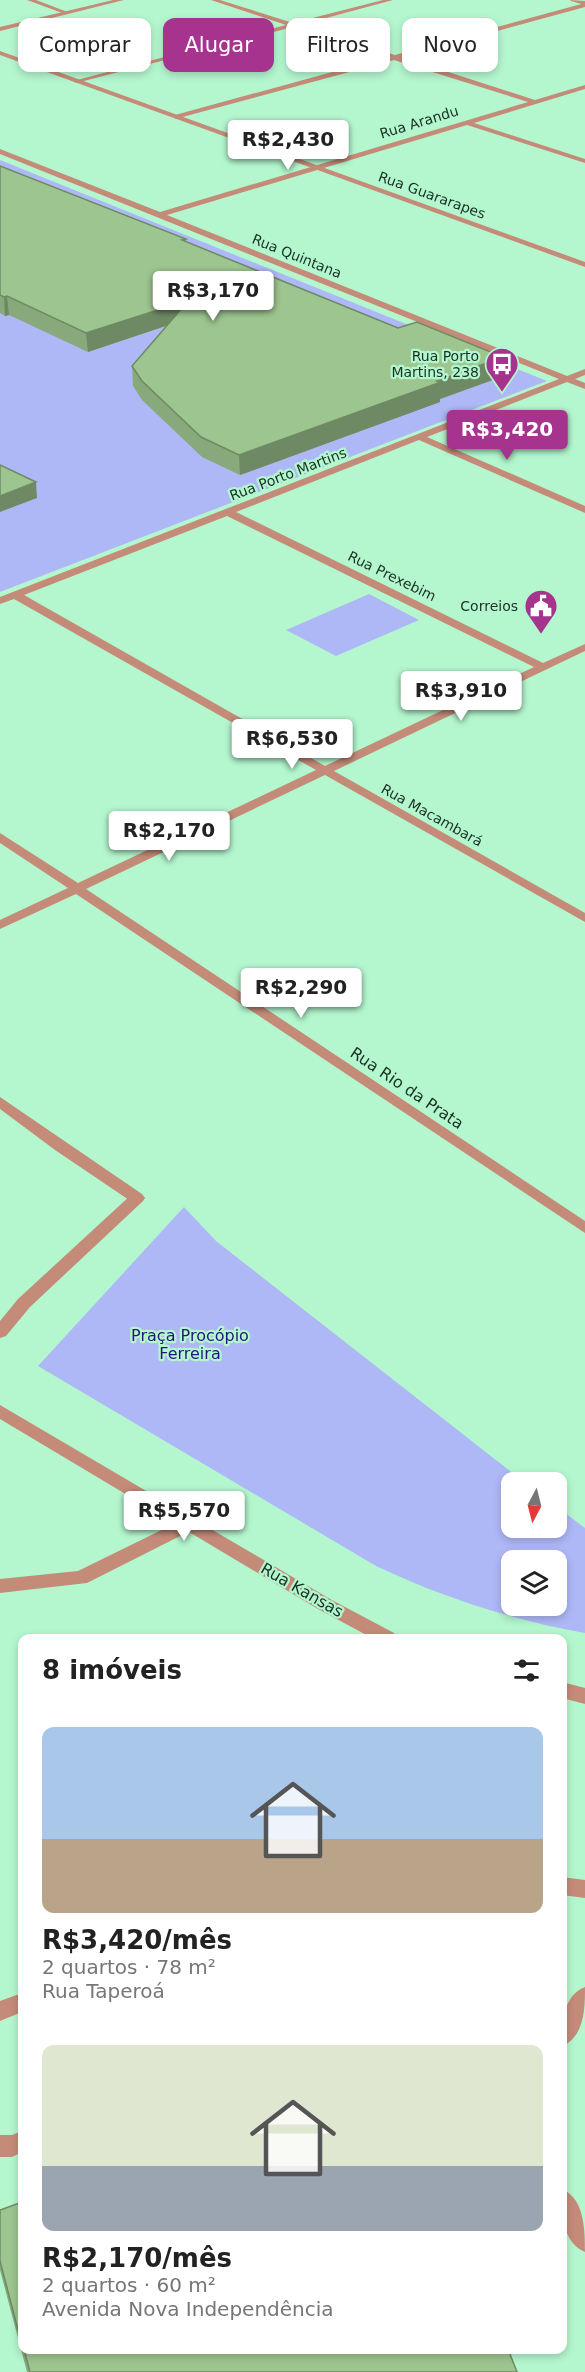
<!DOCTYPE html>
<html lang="pt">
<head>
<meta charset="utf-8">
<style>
  :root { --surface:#fff; --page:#f6f6f6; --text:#222; --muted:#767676; --accent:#a6338d }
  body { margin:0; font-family:"DejaVu Sans",sans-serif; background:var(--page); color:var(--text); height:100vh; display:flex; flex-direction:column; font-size:22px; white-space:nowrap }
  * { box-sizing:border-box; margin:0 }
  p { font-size:20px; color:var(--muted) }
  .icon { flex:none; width:33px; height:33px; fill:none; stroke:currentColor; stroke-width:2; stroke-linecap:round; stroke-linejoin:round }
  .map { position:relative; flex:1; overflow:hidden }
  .side { position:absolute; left:18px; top:1634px; width:549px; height:720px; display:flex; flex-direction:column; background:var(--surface); border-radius:12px; box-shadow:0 3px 9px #0003 }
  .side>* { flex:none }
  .guide { position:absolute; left:18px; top:18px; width:549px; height:54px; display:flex; gap:12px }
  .needle { width:39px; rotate:187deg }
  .controls { position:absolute; left:501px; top:1472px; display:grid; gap:12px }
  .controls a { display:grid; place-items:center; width:66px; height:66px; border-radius:12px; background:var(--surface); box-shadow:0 3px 9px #0003; font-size:30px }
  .price { position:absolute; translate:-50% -51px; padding:0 14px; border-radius:6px; background:#fff; color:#222; font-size:20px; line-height:39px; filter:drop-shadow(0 2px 3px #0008) }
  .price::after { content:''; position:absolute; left:50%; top:36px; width:18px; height:14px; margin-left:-9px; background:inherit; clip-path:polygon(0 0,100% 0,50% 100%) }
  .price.selected { background:var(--accent); color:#fff }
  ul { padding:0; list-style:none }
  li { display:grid; align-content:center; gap:12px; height:318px; padding:0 24px }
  li span { display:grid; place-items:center; height:186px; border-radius:12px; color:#555 }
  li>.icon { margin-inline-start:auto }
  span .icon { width:108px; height:108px; fill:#fffc; stroke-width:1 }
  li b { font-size:26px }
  h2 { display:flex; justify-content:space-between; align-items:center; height:72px; padding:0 24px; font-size:26px }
  .chip { padding:0 21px; border-radius:12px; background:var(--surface); box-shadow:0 3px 9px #0003; font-size:21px; line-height:54px }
  .chip.selected { background:var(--accent); color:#fff }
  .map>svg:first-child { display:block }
  .green { fill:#afb8f7; fill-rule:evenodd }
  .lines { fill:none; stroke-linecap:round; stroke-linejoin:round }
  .service { fill:#c58b79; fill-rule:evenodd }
  .minor { fill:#c58b79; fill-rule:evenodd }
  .tertiary { fill:#c58b79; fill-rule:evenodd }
  .wall { fill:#87a97b }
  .shaded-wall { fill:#6e8a64 }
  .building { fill:#9dc58f; stroke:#6e8a64; stroke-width:1.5 }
  .labels { text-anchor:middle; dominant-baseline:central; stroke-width:4.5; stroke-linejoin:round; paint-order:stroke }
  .far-street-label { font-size:14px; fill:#173223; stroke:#b4f7cf }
  .far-poi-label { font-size:14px; fill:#173223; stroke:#b4f7cf; text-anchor:end }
  .street-label { font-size:16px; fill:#173223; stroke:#b4f7cf }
  .park-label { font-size:16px; fill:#24157a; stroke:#b4f7cf }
</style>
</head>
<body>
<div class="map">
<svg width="585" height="2372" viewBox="0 0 585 2372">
  <rect width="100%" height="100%" fill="#b4f7cf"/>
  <path class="green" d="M0,160L547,381L0,592Z
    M369,594L419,620L336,656L286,630Z
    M184,1207L216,1241L524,1482H512V1527H556L557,1507L585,1528V1633C512,1620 444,1598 376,1566L38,1366ZM512,1560H556V1605H512Z"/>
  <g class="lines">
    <path class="service" d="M27,0H36L70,13L65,14Z
      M0,1097L142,1194L145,1198L142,1202H132L55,1150L0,1109Z
      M188,1517L194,1519L197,1524L194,1529L87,1583L0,1593V1579L78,1571Z
      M562,1877L585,1880V1898L562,1895Z
      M585,1987C585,2007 585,2037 562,2046C562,2025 562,1996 585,1987Z
      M22,1993V2012L0,2021V2001Z
      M22,2131V2152L12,2157H0V2135H12Z
      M562,2189C585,2199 585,2231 585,2252C561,2242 562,2211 562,2189Z"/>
    <path class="minor" d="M113,0H124L0,31V27Z
      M211,0H220L293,23L383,0H393L300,25L395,55L585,3V7L402,57L535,100L585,85V89L474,123L585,159V163L467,125L167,215L567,376L585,369V375L575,379L585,383V389L567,382L427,437L585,506V513L419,440L236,512L543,663L585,644V651L334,771L585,913V922L325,775L86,889L585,1221V1233L76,894L0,929V920L68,888L0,843V833L78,883L316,770L14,599L0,604V597L559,379L0,154V149L160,212L528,102L394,60L175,119V115L387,57L293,27L76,83L73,81L286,25ZM227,516L534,667L325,766L24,595Z
      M137,1193L145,1198L142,1202L30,1307L6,1336L0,1338V1321L18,1299L132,1194Z
      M0,1405L330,1599L394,1633L397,1638H372L318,1609L0,1419Z
      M562,1682L585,1688V1704L562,1698Z"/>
    <path class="tertiary" d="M570,0L585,1V5L571,1Z
      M0,51L585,262V267L0,55Z"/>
  </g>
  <path class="wall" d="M0,166L186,239V242L398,328L503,357L501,377L440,399V402L240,475L202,457L142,400L133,386L132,366L166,326L88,352L9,315L5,316L0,313Z
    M22,2202V2349H508L517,2372H27L0,2270V2210Z"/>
  <path class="shaded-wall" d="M7,296L9,315L5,316L4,297Z
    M189,300V318L88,352L86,333Z
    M503,357L501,377L440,399V402L240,475L239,455Z
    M36,482L37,498L0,512V496Z"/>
  <path class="building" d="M0,166L186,239L182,240L398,328L417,322L503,357L437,381L441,382L239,455L201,437L142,381L132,366L189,300L86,333L7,296L4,297L0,295Z
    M0,465L36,482L0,496Z
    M22,2202V2345L0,2261V2210Z
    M24,2349H508L517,2372H30Z"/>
  <defs>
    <g id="bus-pin" transform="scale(1.725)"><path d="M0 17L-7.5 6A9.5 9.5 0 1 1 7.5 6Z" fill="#a6338d" stroke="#b4f7cf"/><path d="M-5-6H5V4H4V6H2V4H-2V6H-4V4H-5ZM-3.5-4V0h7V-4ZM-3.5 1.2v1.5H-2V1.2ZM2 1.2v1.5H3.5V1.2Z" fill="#fff"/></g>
    <g id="civic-pin" transform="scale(1.725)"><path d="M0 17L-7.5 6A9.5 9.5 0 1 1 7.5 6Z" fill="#a6338d" stroke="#b4f7cf"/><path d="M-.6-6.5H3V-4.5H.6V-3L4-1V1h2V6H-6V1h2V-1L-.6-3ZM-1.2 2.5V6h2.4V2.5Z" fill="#fff"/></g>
  </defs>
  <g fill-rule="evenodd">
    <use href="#bus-pin" x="502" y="364"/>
    <use href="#civic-pin" x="541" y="606"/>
  </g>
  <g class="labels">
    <g class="far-street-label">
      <text transform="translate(419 122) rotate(-17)">Rua Arandu</text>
      <text transform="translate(432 195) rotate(20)">Rua Guararapes</text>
      <text transform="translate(297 256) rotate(22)">Rua Quintana</text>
      <text transform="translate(288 474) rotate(-21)">Rua Porto Martins</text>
      <text transform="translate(392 576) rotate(26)">Rua Prexebim</text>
      <text transform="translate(432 815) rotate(29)">Rua Macambará</text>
    </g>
    <g class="far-poi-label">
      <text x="479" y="356">Rua Porto<tspan x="479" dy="16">Martins, 238</tspan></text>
      <text x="518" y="606">Correios</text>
    </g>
    <g class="street-label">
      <text transform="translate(407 1088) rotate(34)">Rua Rio da Prata</text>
      <text transform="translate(302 1590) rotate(30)">Rua Kansas</text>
    </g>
    <g class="park-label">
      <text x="190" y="1335">Praça Procópio<tspan x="190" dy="18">Ferreira</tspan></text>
    </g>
  </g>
</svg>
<div class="controls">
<a><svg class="needle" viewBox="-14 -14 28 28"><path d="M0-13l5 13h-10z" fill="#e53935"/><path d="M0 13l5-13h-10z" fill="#767676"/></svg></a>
<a><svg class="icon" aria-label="layers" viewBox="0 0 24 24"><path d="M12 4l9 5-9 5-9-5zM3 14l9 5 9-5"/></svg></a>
</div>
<b class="price" style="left:288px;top:171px">R$2,430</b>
<b class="price" style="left:213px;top:322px">R$3,170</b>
<b class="price selected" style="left:507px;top:461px">R$3,420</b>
<b class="price" style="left:461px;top:722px">R$3,910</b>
<b class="price" style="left:292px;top:770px">R$6,530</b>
<b class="price" style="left:169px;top:862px">R$2,170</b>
<b class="price" style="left:301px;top:1019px">R$2,290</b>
<b class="price" style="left:184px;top:1542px">R$5,570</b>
<div class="guide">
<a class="chip">Comprar</a>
<a class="chip selected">Alugar</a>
<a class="chip">Filtros</a>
<a class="chip">Novo</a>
</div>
<section class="side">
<h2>8 imóveis<svg class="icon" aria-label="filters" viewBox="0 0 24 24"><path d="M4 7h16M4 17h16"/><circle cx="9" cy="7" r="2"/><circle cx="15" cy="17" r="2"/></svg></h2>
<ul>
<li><span style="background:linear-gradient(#a9c7e8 60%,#b9a48a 0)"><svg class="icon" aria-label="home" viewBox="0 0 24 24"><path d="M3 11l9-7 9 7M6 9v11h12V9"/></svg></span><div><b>R$3,420/mês</b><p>2 quartos · 78 m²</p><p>Rua Taperoá</p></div></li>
<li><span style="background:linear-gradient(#dfe7d0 65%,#9aa5b1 0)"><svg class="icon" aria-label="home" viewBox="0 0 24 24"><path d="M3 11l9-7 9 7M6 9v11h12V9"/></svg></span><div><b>R$2,170/mês</b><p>2 quartos · 60 m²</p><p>Avenida Nova Independência</p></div></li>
</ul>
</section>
</div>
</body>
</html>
